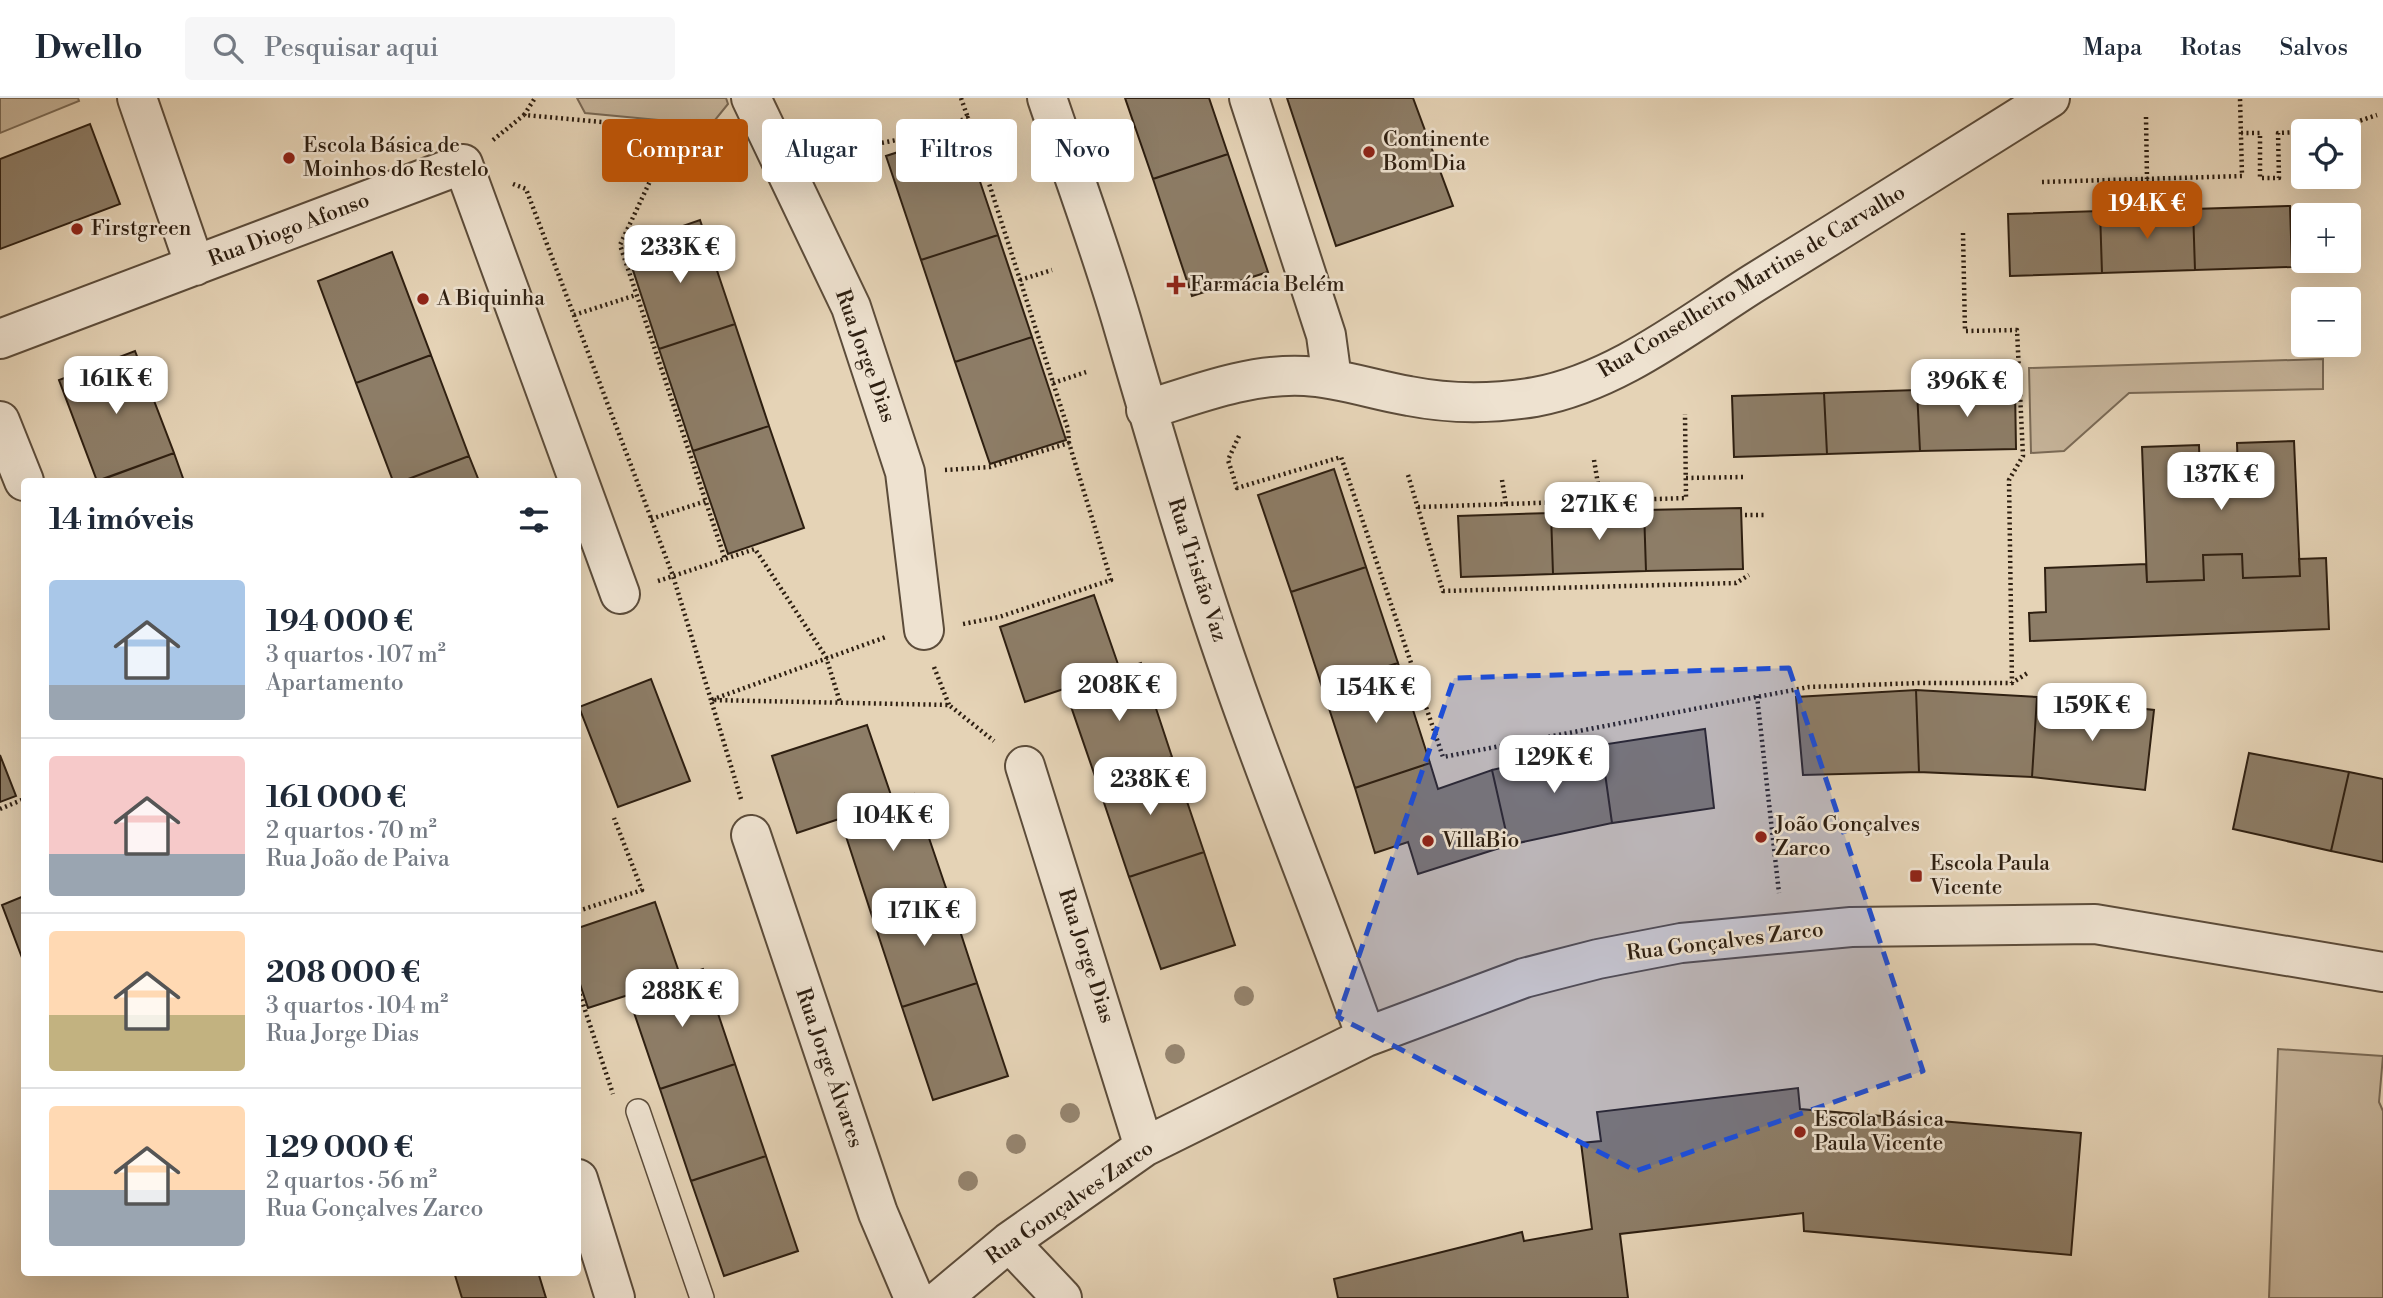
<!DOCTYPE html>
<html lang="pt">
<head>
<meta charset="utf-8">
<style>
  :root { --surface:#fff; --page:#f6f6f7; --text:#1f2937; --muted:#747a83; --line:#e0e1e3; --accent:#b45309 }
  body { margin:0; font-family:"Libre Bodoni",serif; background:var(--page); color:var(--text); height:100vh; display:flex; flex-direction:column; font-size:26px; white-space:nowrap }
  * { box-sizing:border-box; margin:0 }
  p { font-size:23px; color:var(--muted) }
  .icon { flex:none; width:38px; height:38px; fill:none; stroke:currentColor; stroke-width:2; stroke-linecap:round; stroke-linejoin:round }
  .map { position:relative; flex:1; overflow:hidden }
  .side { position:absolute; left:21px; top:380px; width:560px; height:798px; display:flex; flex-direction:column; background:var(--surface); border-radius:7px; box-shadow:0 7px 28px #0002 }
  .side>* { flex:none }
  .top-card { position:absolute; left:602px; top:21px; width:665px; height:63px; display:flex; gap:14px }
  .tools { position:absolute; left:2291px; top:21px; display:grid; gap:14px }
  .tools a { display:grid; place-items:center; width:70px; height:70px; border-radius:7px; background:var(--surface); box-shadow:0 7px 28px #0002; font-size:35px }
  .price { position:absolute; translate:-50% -60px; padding:0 16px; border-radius:14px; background:#fff; color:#222; font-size:23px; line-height:46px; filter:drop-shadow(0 2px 4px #0008) }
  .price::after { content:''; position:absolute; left:50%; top:42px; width:21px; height:16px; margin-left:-10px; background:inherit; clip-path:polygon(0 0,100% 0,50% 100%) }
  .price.selected { background:var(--accent); color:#fff }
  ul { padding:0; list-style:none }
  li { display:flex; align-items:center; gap:21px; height:175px; padding:0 28px }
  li+li { border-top:2px solid var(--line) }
  li span { display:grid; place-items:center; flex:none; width:196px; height:140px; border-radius:7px; color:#555 }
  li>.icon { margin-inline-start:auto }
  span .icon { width:84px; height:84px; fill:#fffc; stroke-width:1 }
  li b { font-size:30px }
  h2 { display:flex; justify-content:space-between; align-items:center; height:84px; padding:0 28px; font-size:30px }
  .pill { padding:0 24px; border-radius:7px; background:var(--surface); box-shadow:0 7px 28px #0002; font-size:24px; line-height:63px }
  .pill.selected { background:var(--accent); color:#fff }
  header { display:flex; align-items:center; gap:42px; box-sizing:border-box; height:98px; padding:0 35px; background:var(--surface); border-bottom:2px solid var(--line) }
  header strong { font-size:33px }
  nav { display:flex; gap:38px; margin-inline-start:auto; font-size:24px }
  .search { width:490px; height:63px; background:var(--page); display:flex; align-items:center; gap:18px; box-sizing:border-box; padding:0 24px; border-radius:7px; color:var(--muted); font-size:26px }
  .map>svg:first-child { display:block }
  .green { fill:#c6b49a; stroke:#7a6a56; stroke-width:2 }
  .building { fill:#8d7d67; stroke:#2e1f11; stroke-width:2 }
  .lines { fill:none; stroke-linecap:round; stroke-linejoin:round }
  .lane-casing { stroke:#5c4c3a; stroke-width:26 }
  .street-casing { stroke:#5c4c3a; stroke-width:42 }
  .path { stroke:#2e1f11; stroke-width:4.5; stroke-dasharray:2 3.5; stroke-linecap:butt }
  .lane { stroke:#eee2d0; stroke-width:23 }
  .street { stroke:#eee2d0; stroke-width:38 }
  .tree { fill:#95846e }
  .marked { fill:#1d4ed8; fill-opacity:0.2; stroke:#1d4ed8; stroke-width:5; stroke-dasharray:14 9; stroke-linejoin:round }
  .poi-dot { fill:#8f2418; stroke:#eee2d0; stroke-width:2.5 }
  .labels { text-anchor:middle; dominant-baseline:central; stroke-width:5; stroke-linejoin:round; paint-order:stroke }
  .poi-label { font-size:21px; fill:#2e1f11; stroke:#eee2d0; text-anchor:start }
  .street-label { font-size:21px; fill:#2e1f11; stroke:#eee2d0 }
</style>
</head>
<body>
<header>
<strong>Dwello</strong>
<div class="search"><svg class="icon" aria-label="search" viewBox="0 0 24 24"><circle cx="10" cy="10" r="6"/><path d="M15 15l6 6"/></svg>Pesquisar aqui</div>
<nav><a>Mapa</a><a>Rotas</a><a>Salvos</a></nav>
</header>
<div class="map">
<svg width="2383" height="1200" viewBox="0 0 2383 1200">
  <rect width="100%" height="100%" fill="#e5d3b6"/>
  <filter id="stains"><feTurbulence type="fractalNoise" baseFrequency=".00286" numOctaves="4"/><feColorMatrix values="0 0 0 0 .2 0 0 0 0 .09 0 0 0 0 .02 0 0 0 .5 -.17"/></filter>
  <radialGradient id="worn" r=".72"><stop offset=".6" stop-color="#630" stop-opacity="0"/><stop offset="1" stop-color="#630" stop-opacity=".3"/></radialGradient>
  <path class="green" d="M0,0H78L79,3L0,35Z
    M577,0H726L728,6L711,27L585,15Z
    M2323,261V291L2129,295L2064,353L2031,355L2029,270Z
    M2278,951L2383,958L2379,1004L2383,1013V1200H2269Z"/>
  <path class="building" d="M1125,0H1209L1228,56L1153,81Z
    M1287,0H1413L1453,108L1336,148Z
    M90,26L120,106L0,151V61Z
    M963,33L998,137L921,162L886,58Z
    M1228,56L1268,174L1192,198L1153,81Z
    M2290,108L2292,169L2195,172L2193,111Z
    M2193,111L2195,172L2102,175L2100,113Z
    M2100,113L2102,175L2010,178L2008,116Z
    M700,122L735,226L659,251L625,148Z
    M998,137L1032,239L955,264L921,162Z
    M392,154L431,257L356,285L318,183Z
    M735,226L769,328L693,353L659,251Z
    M1032,239L1066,342L990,366L955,264Z
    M135,253L174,355L97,383L59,282Z
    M431,257L469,358L403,383H393L356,285Z
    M2015,290L2016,351L1920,353L1917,292Z
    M1917,292L1920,353L1827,356L1824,295Z
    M1824,295L1827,356L1734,359L1732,298Z
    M769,328L804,430L728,456L693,353Z
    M2294,343L2300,478L2243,480L2242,456L2203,457L2204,482L2147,484L2142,349L2199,347L2200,379L2238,377L2237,345Z
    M174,355L184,383H98Z
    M469,358L479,383H403Z
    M1334,371L1366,469L1291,494L1258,397Z
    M1741,410L1743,471L1646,473L1644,412Z
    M1644,412L1646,473L1553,476L1551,415Z
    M1551,415L1553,476L1461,479L1458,418Z
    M2242,456L2243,480L2300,478L2299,461L2326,460L2329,531L2030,543L2029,515L2046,514L2045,470L2146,466L2147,484L2204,482L2203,457Z
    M1366,469L1398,565L1322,589L1291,494Z
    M1094,497L1120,572L1025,604L1000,529Z
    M1141,565L1172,659L1097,684L1065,591Z
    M1398,565L1430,665L1355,690L1322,589Z
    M651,581L690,683L618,709L579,609Z
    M1916,592L1919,674L1803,677L1796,599Z
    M1916,592L2037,599L2032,679L1919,674Z
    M2037,599L2154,612L2145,692L2032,679Z
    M867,627L893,703L797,735L772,658Z
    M1705,631L1714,710L1612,725L1601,647Z
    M1601,647L1612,725L1509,747L1492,672Z
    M2249,655L2349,674L2331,753L2233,731Z
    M0,657L16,698L0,704Z
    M1172,659L1204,754L1129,779L1097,684Z
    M1430,665L1438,691L1492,672L1509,747L1418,776L1408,744L1375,755L1355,690Z
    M2349,674L2383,681V764L2331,753Z
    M914,696L946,790L871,815L840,720Z
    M1204,754L1235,847L1161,871L1129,779Z
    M946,790L977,885L902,909L871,815Z
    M24,798V865L2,807Z
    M655,804L681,880L588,910L578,880V830Z
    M703,871L735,966L660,991L628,897Z
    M977,885L1008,978L933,1002L902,909Z
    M735,966L766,1058L691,1083L660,991Z
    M1798,990L1800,1011L2081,1035L2071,1157L1804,1133L1803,1115L1620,1136L1628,1200H1338L1334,1181L1522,1134L1524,1143L1592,1131L1581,1045L1601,1043L1597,1014Z
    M766,1058L798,1153L724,1178L691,1083Z
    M454,1174H538L546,1200H462Z"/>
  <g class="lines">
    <g class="lane-casing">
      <path id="lane" d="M638,1013L702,1200"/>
    </g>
    <g class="street-casing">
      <path id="street" d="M137,0L195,168
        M751,0L851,209L905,374L924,532
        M1047,0C1073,77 1102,154 1124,231C1158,347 1191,462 1231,576C1273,698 1323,817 1366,939
        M1249,0L1326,237L1332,281
        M0,241L463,66L620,496
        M1146,312C1197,296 1250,275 1305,278C1340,280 1374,292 1409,298C1450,306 1493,306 1535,299C1616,284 1686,228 1754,185C1853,124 1951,62 2050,0
        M0,323L24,383
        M1025,668L1144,1049
        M751,737L878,1115L914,1200
        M578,1081L615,1200
        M1009,1144L1062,1200
        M942,1200L1009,1144L1144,1049L1366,939L1524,880L1598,861L1681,845L1851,829L2095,826L2383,874"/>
    </g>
    <path class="path" d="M961,0L968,20
      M524,17L535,0
      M2146,19L2147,81
      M675,30L620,147L725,461
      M2329,33L2377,17
      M2241,35H2260V80H2279L2278,35L2303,34
      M493,42L524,17L723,35
      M816,42L881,45L902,41L968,20L1068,331L1069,345
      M987,80L1018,69
      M2042,84L2242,78L2240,0
      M513,86L526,91L673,478L711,602L949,607L994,643
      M1963,135L1965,233L2017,232L2023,358L2009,382L2012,585
      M1020,182L1052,172
      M574,217L636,197
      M1053,285L1086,274
      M1239,338L1228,362L1237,390L1341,359L1443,659L1809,589L1919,585H2012L2029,574
      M1594,362L1601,404
      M945,372L990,369L1069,345L1111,482L999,519L963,526
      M1408,377L1443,493L1736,485L1749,477
      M1686,380L1743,379
      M1502,382L1506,407
      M1418,409L1686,400L1685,316
      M1745,417H1766
      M651,421L706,403
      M658,483L755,451L826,559L840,604
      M934,569L949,607
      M1757,598L1779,795
      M741,701L711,602L886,539
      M0,711L24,701
      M578,813L642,792L614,720
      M578,891L613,996"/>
    <use href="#lane" class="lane"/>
    <use href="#street" class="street"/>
  </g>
  <g class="tree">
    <circle cx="1244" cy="898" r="10"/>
    <circle cx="1175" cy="956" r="10"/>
    <circle cx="1070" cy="1015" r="10"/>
    <circle cx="1016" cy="1046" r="10"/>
    <circle cx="968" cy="1083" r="10"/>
  </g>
  <path class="marked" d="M1789,570L1923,973L1636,1073L1338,919L1454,580Z"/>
  <g class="poi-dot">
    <circle cx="1369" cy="54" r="7"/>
    <circle cx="289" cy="60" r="7"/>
    <circle cx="77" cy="131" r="7"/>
    <path d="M1172.5 176.5h7v7h7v7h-7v7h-7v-7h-7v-7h7z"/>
    <circle cx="423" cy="201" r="7"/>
    <circle cx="1761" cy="739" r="7"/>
    <circle cx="1428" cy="743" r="7"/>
    <rect x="1909" y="771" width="14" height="14" rx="3.5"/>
    <circle cx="1800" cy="1034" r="7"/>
  </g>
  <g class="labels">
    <g class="poi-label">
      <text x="1383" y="42">Continente<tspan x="1383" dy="24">Bom Dia</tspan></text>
      <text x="303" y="48">Escola Básica de<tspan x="303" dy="24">Moinhos do Restelo</tspan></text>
      <text x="91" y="131">Firstgreen</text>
      <text x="1190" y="187">Farmácia Belém</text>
      <text x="437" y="201">A Biquinha</text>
      <text x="1775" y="727">João Gonçalves<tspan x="1775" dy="24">Zarco</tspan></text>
      <text x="1442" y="743">VillaBio</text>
      <text x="1930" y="766">Escola Paula<tspan x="1930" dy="24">Vicente</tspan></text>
      <text x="1814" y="1022">Escola Básica<tspan x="1814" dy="24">Paula Vicente</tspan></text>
    </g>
    <g class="street-label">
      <text transform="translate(289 132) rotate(-21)">Rua Diogo Afonso</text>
      <text transform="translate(1752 184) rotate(-31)">Rua Conselheiro Martins de Carvalho</text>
      <text transform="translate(865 258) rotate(70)">Rua Jorge Dias</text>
      <text transform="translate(1197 472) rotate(72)">Rua Tristão Vaz</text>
      <text transform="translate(1725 844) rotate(-7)">Rua Gonçalves Zarco</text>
      <text transform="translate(1086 858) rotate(72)">Rua Jorge Dias</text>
      <text transform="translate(829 970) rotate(71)">Rua Jorge Álvares</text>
      <text transform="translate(1070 1105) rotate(-35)">Rua Gonçalves Zarco</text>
    </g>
  </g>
  <rect width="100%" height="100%" filter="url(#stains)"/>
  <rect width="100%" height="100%" fill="url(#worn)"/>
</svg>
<div class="tools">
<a><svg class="icon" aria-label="locate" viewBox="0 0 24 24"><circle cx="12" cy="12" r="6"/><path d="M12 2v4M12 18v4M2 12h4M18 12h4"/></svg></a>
<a>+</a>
<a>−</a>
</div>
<b class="price selected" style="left:2147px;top:143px">194K €</b>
<b class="price" style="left:680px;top:187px">233K €</b>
<b class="price" style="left:116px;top:318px">161K €</b>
<b class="price" style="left:1967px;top:321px">396K €</b>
<b class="price" style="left:2221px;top:414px">137K €</b>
<b class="price" style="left:1599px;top:444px">271K €</b>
<b class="price" style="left:1119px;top:625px">208K €</b>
<b class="price" style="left:1376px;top:627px">154K €</b>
<b class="price" style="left:2092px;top:645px">159K €</b>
<b class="price" style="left:1554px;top:697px">129K €</b>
<b class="price" style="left:1150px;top:719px">238K €</b>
<b class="price" style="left:893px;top:755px">104K €</b>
<b class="price" style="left:924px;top:850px">171K €</b>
<b class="price" style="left:682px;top:931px">288K €</b>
<div class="top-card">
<a class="pill selected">Comprar</a>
<a class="pill">Alugar</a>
<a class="pill">Filtros</a>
<a class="pill">Novo</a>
</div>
<section class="side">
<h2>14 imóveis<svg class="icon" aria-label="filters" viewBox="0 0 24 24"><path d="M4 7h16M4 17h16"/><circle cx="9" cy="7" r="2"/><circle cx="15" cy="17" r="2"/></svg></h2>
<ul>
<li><span style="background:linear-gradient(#a9c7e8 75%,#9aa5b1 0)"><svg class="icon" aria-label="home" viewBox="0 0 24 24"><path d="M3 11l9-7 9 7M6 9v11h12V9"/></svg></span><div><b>194 000 €</b><p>3 quartos · 107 m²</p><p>Apartamento</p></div></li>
<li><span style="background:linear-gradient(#f6c9c9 70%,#9aa5b1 0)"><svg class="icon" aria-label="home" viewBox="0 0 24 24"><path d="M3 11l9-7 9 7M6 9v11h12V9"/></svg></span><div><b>161 000 €</b><p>2 quartos · 70 m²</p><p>Rua João de Paiva</p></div></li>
<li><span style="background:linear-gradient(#ffd9b3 60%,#c2b280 0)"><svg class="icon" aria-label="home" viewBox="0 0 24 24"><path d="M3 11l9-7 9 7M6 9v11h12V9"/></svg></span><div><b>208 000 €</b><p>3 quartos · 104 m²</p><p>Rua Jorge Dias</p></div></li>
<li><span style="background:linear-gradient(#ffd9b3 60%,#9aa5b1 0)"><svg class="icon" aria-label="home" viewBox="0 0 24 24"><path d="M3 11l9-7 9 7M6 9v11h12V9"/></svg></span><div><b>129 000 €</b><p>2 quartos · 56 m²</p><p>Rua Gonçalves Zarco</p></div></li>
</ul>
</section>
</div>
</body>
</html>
